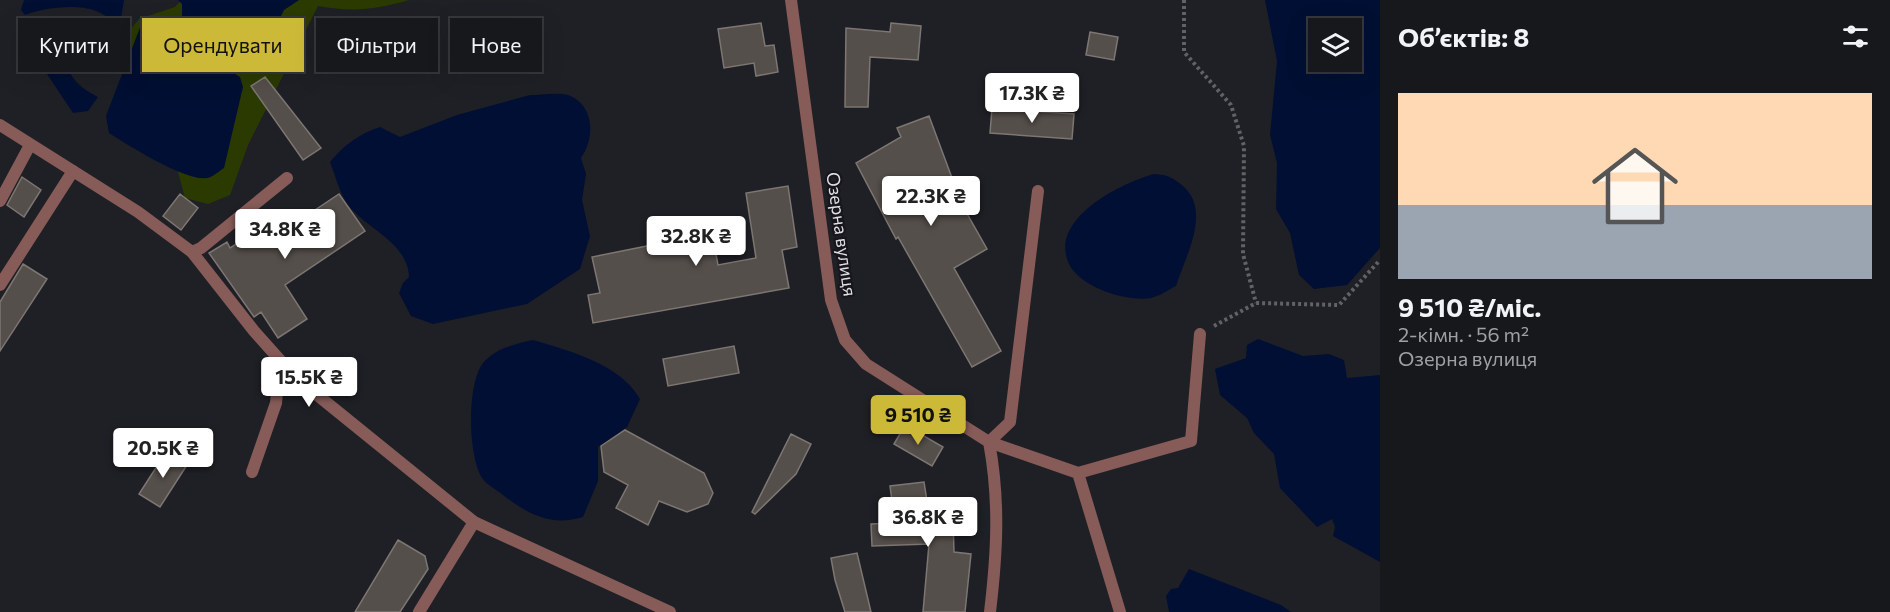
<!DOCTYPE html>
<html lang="uk">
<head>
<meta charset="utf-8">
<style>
  :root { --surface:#17181c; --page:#202125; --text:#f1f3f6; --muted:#9ea0a3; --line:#36373b; --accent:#cdb938 }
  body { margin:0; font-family:Commissioner,sans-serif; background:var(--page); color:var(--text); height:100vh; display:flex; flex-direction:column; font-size:22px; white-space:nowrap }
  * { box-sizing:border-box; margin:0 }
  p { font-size:20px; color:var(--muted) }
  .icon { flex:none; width:33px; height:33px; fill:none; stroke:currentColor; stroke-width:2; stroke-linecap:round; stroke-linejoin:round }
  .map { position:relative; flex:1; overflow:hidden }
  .sheet { display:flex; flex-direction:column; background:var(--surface); width:510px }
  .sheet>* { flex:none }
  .banner { position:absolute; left:18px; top:18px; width:570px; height:54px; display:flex; gap:12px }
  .controls { position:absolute; left:1308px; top:18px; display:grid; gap:12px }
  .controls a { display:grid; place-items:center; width:54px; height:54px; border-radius:0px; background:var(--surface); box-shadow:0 6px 24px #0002,0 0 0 2px var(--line); font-size:30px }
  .price { position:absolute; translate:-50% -51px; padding:0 14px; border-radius:6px; background:#fff; color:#222; font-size:20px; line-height:39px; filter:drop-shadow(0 2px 3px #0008) }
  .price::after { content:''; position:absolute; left:50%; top:36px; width:18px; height:14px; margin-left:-9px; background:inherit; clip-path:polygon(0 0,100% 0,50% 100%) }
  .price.selected { background:var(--accent); color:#111 }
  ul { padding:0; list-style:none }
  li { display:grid; align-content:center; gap:12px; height:318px; padding:0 18px }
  li span { display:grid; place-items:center; height:186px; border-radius:0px; color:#555 }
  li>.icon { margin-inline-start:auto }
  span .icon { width:108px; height:108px; fill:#fffc; stroke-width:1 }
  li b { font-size:26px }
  h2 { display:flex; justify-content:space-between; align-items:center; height:72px; padding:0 18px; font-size:26px }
  .tag { padding:0 21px; border-radius:0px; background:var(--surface); box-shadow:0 6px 24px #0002,0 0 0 2px var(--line); font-size:21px; line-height:54px }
  .tag.selected { background:var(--accent); color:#111 }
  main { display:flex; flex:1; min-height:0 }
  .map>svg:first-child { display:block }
  .green { fill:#2b3b00 }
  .water { fill:#000f33; fill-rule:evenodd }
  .building { fill:#554f4b; stroke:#7d7672; stroke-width:1.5 }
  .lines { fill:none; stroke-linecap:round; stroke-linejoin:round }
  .path { stroke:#616166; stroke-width:4; stroke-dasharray:3 3; stroke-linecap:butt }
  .service { stroke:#865b58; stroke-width:12 }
  .minor { stroke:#865b58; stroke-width:12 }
  .tertiary { stroke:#865b58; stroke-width:12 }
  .labels { text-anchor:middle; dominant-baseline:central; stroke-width:4.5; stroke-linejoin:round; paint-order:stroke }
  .street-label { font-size:18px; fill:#dfdfe3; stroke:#16161c }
</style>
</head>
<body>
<main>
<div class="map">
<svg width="1380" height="612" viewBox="0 0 1380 612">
  <rect width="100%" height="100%" fill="#1f2025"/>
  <path class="green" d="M181,0H409C375,10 352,12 318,6L248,145L230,195L208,204L185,198L163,116L118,45L139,19L175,7Z"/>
  <path class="water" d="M24,0H124L118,37L105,63L98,61L89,53L73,51L65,58C69,78 80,88 98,97L88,111L73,113L39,62C42,55 44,44 49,39C62,24 76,39 90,17L99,18L108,27L113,24C98,0 50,6 25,15L21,10Z
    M178,0H299L284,10L263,52L253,59L182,16V4Z
    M1265,0H1380V248L1347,285L1314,289L1299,275L1290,233L1276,209L1277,163L1270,135L1277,61ZM1318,28H1352V62H1318Z
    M147,21L162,27L240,77L243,87L224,168C219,171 213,177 207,178C186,182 128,145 109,133L106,116L141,25Z
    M530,95C540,95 558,92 568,95C595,105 595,138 581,158L586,174L582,200L590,236L580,269L527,304L433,324L411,316L399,293L403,283L409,277C408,241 362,227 346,202C339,190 335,175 330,162C344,145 359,134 380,127L400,137L457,115Z
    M1154,174C1168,175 1172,177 1183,186C1212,211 1185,257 1176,286C1168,290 1160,296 1151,298C1127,302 1081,288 1069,264C1048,219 1121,183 1154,174Z
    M1258,339L1303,356L1329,354L1344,360L1347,378L1380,375V562L1333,536L1335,527L1332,519L1317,527L1280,488L1274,454L1254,433L1247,418L1220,395L1215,369L1246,358L1247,345Z
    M533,340C570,351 620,364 640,399L627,427L598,447V481L583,517C551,527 528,514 503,495C497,490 487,485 482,478C468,455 467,389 481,366C492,349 515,344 533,340Z
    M1189,569L1281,605L1291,612H1169L1166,596L1171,589L1178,588Z"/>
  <path class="building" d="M761,23L765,46L774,45L778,72L756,76L754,63L724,68L718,29Z
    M891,23L921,26L918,60L870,57L868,107H845L846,28L890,32Z
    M1090,32L1118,37L1114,60L1086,55Z
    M265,77L321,148L303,160L251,86Z
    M992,108L1074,114L1072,139L990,133Z
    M929,116L952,178L948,180L987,249L954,268L1001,351L972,367L898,237L896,239L856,163L901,137L897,128Z
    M22,177L41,190L24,217L7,205Z
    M788,186L797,247L782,250L789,288L593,323L588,295L600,293L592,257L712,233L718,265L756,258L746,193Z
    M180,194L198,208L181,230L163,216Z
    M339,194L365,231L285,285L307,319L278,338L261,312L254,317L209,253L227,242L230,248L284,215L291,226Z
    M23,264L47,279L0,351V302Z
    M734,346L739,373L668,386L663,359Z
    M905,425L943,447L932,466L894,444Z
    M625,430L704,473L713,493L708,504L687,512L659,501L648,525L616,508L628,485L604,472L601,446Z
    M791,434L811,444L796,474L755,514L752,512Z
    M166,452L187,465L160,507L139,494Z
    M924,482L930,520L953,518L954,552L971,554L965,612H923L929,544L872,546L871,524L895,523L890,486Z
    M398,540L425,556L428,569L400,612H355Z
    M857,553L871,612H845L835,580L831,558Z"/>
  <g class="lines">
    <path class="path" d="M1184,0V52L1231,105L1244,146L1243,254L1256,303
      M1214,326L1256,303L1339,305L1380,260"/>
    <path class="service" d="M0,201L30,145
      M192,252L201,248L287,178
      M0,285L73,171
      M989,442L1078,473L1191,441L1200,334
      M252,472L276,403L280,361
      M1078,473L1120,612
      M419,612L474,522"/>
    <path class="minor" d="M0,125L138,212L192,252L254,331L295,377L474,522L670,612
      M989,442L1010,422L1038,191"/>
    <path class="tertiary" d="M791,0L831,300L845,340L866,364L989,442C1000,501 997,553 990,612"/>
  </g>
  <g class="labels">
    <g class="street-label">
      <text transform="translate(842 234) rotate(82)">Озерна вулиця</text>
    </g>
  </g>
</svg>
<div class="controls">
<a><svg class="icon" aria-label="layers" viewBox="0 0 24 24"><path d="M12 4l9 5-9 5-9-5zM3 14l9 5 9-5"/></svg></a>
</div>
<b class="price" style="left:1032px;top:124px">17.3K ₴</b>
<b class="price" style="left:931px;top:227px">22.3K ₴</b>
<b class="price" style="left:285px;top:260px">34.8K ₴</b>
<b class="price" style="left:696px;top:267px">32.8K ₴</b>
<b class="price" style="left:309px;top:408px">15.5K ₴</b>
<b class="price selected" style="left:918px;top:446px">9 510 ₴</b>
<b class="price" style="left:163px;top:479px">20.5K ₴</b>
<b class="price" style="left:928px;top:548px">36.8K ₴</b>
<div class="banner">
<a class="tag">Купити</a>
<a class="tag selected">Орендувати</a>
<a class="tag">Фільтри</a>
<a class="tag">Нове</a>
</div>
</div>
<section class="sheet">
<h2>Об’єктів: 8<svg class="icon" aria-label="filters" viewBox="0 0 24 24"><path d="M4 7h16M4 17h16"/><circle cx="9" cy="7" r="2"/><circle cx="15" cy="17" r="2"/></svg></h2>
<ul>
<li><span style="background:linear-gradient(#ffd9b3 60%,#9aa5b1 0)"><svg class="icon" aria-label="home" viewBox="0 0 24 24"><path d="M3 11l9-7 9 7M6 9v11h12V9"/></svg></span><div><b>9 510 ₴/міс.</b><p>2-кімн. · 56 m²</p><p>Озерна вулиця</p></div></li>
</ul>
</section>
</main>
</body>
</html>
